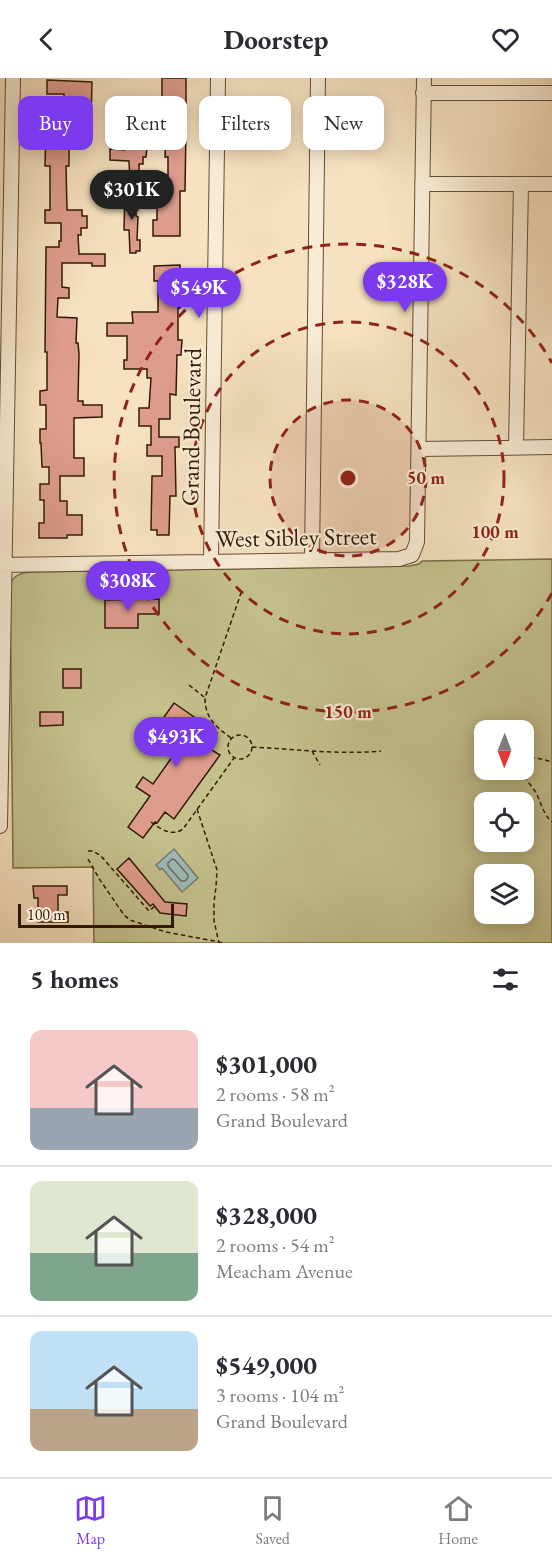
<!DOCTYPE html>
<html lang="en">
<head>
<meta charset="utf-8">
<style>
  :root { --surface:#fff; --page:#f7f7f7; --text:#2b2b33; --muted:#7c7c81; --line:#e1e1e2; --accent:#7c3aed }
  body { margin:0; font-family:"EB Garamond",serif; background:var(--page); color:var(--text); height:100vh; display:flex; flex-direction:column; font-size:22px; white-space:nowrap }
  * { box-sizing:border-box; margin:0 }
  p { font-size:20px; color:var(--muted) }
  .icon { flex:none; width:33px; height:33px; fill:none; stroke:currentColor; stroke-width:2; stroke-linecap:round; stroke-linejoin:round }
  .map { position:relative; height:865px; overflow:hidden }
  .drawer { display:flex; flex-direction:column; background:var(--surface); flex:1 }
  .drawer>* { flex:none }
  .banner { position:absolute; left:18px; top:18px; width:516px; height:54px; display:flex; gap:12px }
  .needle { width:39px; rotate:181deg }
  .fabs { position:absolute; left:474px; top:642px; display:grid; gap:12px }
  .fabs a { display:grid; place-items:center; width:60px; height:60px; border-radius:12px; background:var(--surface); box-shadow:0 3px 15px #0003; font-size:30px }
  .scale { position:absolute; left:18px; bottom:15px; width:156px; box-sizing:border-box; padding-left:6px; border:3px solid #341a06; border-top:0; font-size:16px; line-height:21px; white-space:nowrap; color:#341a06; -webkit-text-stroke:4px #f9ecd6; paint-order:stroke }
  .price { position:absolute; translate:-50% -51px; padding:0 14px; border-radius:21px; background:var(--accent); color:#fff; font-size:20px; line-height:39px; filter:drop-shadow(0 2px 3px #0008) }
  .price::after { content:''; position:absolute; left:50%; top:36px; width:18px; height:14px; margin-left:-9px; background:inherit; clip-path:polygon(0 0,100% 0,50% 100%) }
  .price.current { background:#222; color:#fff }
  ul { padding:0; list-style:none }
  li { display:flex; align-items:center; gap:18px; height:150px; padding:0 30px }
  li+li { border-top:2px solid var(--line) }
  li span { display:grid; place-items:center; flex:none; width:168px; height:120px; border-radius:12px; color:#555 }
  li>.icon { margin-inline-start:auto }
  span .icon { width:72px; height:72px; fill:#fffc; stroke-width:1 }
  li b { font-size:26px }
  h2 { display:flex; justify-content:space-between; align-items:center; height:72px; padding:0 30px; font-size:26px }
  .tag { padding:0 21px; border-radius:12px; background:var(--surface); box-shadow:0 3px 15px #0003; font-size:21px; line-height:54px }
  .tag.current { background:var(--accent); color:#fff }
  header { display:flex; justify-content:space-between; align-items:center; height:78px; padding:0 30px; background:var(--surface); font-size:27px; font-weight:700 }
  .tabs { display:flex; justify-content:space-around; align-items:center; height:84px; border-top:2px solid var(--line); background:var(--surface); font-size:16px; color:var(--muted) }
  .tabs a { display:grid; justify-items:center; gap:3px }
  .tabs .current { color:var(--accent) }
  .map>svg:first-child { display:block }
  .green { fill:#c4c18d; stroke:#7c6e4a; stroke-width:1.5; fill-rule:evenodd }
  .water { fill:#9fbcba; stroke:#747b72; stroke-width:1.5 }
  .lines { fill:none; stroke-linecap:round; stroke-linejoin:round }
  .shore { stroke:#6a6b60; stroke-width:1.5 }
  .building { fill:#de9c8e; stroke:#341a06; stroke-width:1.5 }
  .minor-casing { stroke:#644c34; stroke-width:16 }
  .path { stroke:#341a06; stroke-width:1.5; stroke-dasharray:4.5 3; stroke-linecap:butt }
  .minor { stroke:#f9ecd6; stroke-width:14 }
  .ring { fill:none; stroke:#8f2418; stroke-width:3; stroke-dasharray:10 8 }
  .labels { text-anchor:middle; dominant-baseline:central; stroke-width:4.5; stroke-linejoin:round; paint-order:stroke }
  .street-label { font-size:24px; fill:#341a06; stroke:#f9ecd6 }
  .centre { fill:#8f2418; stroke:#f9ecd6; stroke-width:3 }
  .ring-label { font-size:18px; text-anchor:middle; font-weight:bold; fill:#8f2418; stroke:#f9ecd6; stroke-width:4.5; stroke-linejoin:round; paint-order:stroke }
</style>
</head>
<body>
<header><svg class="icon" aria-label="back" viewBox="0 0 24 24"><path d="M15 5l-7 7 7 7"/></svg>Doorstep<svg class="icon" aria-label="heart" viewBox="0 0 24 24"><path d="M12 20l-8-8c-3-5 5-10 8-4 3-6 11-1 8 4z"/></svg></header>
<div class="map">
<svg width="552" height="865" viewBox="0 0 552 865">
  <rect width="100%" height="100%" fill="#f6e2c0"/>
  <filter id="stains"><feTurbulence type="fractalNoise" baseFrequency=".00333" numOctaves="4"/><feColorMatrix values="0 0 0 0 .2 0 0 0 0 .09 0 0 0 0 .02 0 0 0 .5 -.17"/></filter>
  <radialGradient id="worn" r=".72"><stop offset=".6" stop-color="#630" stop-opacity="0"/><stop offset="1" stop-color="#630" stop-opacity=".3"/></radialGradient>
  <path class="green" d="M552,481V865H94L93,789L13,790L10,507C13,497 23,494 33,494L409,488L419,486L422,483ZM484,652H524V692H484ZM484,724H524V764H484ZM484,796H524V836H484Z"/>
  <path class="water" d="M174,771L198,800L182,814L162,790L160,792L156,787Z"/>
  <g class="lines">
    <path class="shore" d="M172,781L175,782L188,797V800L185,803H181L168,788V785Z"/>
  </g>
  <path class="building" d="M162,0H186V25H162Z
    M47,2L92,4L91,41L78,40V68H69V88H66L67,132H82V138H87V150H81V157H78L79,176H105V188H92V185H62V209L69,210V220H58L57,239L77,240L76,265H78L79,276L78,323H83V327H102V339L74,340V380H84V398H60V423H67V437H82V457H67V460H39V445H44V422H40V406H49V389H42L41,365H40V351H46V327H40V313L47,312V274H45L46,169H59V163H61V145H45V132H50V88H45L46,47H64V16H47Z
    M156,41L181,42V50H186L185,113H180V158H153V142H157V117H162V106H166V97H168V79H165L166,57H155Z
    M125,52H137V69L147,70L146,79H143V86H139V103L130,104L129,83L110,82V71L125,72Z
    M125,114H136V138L138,139L137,162H140V173H136V175H130L129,152H124Z
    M180,187V230H178V262H182L181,277H177L176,317L170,316V341H159V359H179V369H175L176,418H170L169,457H157V452H151L152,398H162V378H147V367H151V348H139V330H149L151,300H147V291H124V282H127V258H107V245H133L132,234H158V203H154V188Z
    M159,521V536H138V550H105V522Z
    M63,591H81V610H63Z
    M174,625L217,655L207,669L220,677L174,741L165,734L157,745L155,744L143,760L128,749L150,718L136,709L143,699L153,706L175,675L154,661L163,649L159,646Z
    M40,634H63V647L40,648Z
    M129,780L165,824L187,826L186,838L160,835L153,826L150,828L117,791Z
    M33,808H67V817H58V834H68V844H38V820H34Z"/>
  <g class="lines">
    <g class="minor-casing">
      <path id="minor" d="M423,15H552
        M422,106H552
        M516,369L521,106
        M419,371L552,369
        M312,482L318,0
        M211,483L218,0
        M0,487L399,481L412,477L417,464L424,0
        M0,748L13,0"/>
    </g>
    <path class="path" d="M189,607L204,619
      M228 669a12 12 0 1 1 24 0a12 12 0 1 1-24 0Z
      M231,660C216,649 205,640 205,620L241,515
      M252,669C295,671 338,677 381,673
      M312,673L320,687
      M524,685C532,677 542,681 552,684
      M521,692C524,700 530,706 535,713C541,723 542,735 552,744
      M197,731L217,792L216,809L214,824V843L219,865
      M151,744C161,751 171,759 183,751L234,680
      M88,773H93L101,778L149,833L155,828
      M88,781L100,802L124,837L130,842L166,854L225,865"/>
    <use href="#minor" class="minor"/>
  </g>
  <circle cx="348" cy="400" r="78" fill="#8f2418" fill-opacity=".12"/>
  <g class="ring">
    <circle cx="348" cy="400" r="78"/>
    <circle cx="348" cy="400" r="156"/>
    <path d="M552 515A234 234 0 1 1 552 285"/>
  </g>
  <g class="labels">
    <g class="street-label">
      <text transform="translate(191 349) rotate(-89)">Grand Boulevard</text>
      <text transform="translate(296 459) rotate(-1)">West Sibley Street</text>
    </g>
  </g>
  <circle cx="348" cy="400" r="9" class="centre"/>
  <g class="ring-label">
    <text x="426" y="406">50 m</text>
    <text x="495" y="460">100 m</text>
    <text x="348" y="640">150 m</text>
  </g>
  <rect width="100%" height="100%" filter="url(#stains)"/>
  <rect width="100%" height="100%" fill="url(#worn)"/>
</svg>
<div class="fabs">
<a><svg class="needle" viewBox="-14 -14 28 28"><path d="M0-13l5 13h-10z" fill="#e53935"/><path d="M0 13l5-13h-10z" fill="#7c7c81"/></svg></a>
<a><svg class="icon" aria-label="locate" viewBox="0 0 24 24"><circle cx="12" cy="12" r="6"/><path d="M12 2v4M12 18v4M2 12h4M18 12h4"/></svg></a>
<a><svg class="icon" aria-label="layers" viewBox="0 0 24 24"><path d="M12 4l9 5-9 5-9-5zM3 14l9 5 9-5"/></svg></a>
</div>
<div class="scale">100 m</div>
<b class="price current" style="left:132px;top:143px">$301K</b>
<b class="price" style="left:405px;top:235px">$328K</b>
<b class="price" style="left:199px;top:241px">$549K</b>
<b class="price" style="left:128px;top:534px">$308K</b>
<b class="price" style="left:176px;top:690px">$493K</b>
<div class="banner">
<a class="tag current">Buy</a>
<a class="tag">Rent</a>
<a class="tag">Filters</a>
<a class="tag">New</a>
</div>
</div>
<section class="drawer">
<h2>5 homes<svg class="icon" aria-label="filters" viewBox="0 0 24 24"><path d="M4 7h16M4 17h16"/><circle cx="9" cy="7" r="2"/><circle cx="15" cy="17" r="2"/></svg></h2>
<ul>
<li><span style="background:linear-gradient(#f6c9c9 65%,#9aa5b1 0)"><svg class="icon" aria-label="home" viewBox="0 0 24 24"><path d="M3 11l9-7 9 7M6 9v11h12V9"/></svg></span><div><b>$301,000</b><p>2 rooms · 58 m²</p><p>Grand Boulevard</p></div></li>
<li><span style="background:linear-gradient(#dfe7d0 60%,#7fa58c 0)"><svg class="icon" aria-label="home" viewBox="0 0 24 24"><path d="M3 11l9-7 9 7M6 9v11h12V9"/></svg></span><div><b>$328,000</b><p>2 rooms · 54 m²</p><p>Meacham Avenue</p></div></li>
<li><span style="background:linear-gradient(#bfe0f5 65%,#b9a48a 0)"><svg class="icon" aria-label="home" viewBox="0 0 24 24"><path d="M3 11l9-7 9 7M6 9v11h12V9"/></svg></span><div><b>$549,000</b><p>3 rooms · 104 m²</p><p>Grand Boulevard</p></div></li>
</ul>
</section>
<nav class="tabs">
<a class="current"><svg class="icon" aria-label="map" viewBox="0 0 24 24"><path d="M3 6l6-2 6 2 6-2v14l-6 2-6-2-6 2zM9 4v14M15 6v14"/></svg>Map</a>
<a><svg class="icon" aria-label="saved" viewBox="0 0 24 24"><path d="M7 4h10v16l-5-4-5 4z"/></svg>Saved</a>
<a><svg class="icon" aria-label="home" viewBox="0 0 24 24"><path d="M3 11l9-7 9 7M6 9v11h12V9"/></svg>Home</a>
</nav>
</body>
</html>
